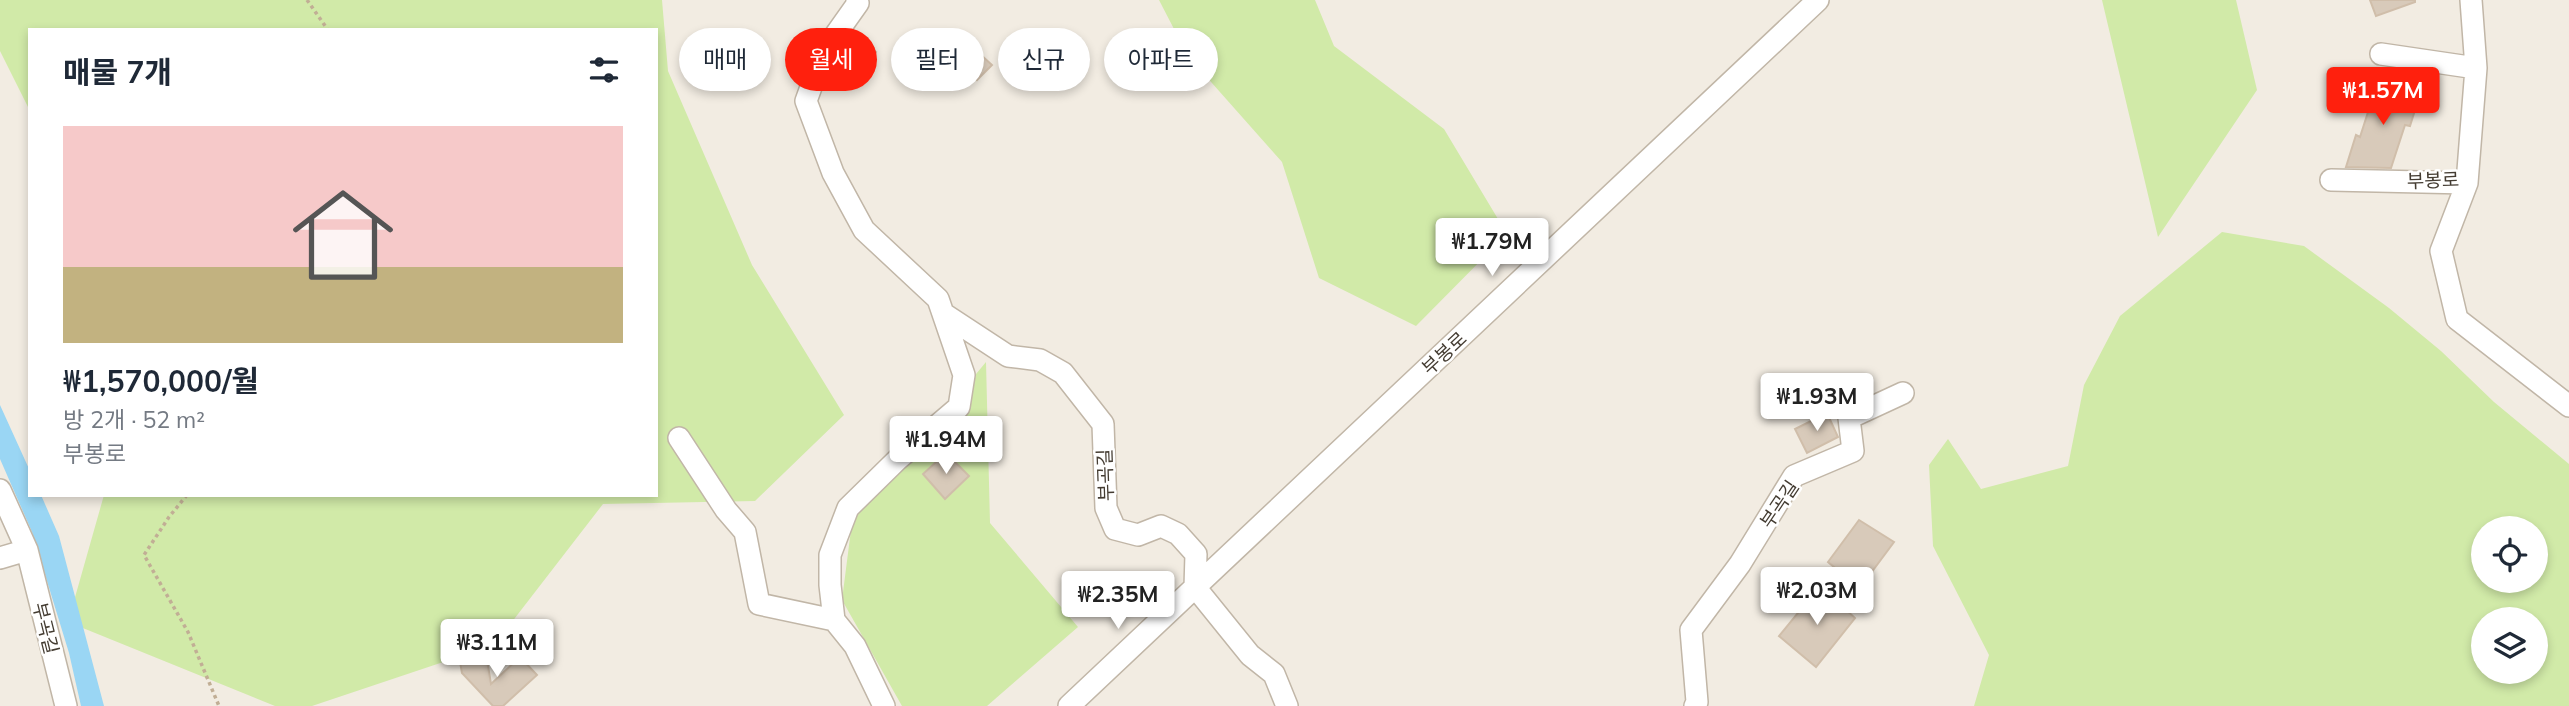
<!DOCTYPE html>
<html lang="ko">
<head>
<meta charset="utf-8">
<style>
  :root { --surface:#fff; --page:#f6f6f7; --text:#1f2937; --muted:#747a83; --line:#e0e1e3; --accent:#ff200d }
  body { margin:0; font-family:Mulish,"Noto Sans KR",sans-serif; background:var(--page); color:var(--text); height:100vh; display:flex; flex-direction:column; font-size:26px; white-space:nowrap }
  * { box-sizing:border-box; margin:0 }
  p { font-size:23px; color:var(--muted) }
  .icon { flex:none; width:38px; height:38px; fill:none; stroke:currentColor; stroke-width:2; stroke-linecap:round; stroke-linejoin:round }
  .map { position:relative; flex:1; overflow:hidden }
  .panel { position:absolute; left:28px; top:28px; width:630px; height:469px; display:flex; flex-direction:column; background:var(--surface); border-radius:0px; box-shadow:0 4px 10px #0003 }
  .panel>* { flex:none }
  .top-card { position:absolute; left:679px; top:28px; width:665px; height:63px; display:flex; gap:14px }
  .controls { position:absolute; left:2471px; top:516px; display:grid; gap:14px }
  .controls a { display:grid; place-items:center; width:77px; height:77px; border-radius:50%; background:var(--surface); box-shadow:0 4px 10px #0003; font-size:35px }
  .price { position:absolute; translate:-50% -60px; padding:0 16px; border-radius:7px; background:#fff; color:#222; font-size:23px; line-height:46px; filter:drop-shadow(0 2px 4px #0008) }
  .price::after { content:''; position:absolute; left:50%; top:42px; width:21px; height:16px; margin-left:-10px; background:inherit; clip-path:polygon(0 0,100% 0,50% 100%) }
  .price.active { background:var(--accent); color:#fff }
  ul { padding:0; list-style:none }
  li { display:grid; align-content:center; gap:14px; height:371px; padding:0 35px }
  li+li { border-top:2px solid var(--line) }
  li span { display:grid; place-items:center; height:217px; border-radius:0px; color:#555 }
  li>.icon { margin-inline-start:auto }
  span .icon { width:126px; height:126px; fill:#fffc; stroke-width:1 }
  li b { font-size:30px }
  h2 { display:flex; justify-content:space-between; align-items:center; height:84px; padding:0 35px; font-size:30px }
  .pill { padding:0 24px; border-radius:32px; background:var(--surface); box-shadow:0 4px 10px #0003; font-size:24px; line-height:63px }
  .pill.active { background:var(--accent); color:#fff }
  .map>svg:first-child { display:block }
  .green { fill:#d1eaa8; fill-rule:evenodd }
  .water { fill:#9ad6f4 }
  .building { fill:#d8caba; stroke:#d0beaa; stroke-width:2 }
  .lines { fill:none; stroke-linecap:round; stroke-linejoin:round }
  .minor-casing { stroke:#c1b6a7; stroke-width:24 }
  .path { stroke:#c1ae95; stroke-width:3.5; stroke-dasharray:3.5 3.5; stroke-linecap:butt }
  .minor { stroke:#fff; stroke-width:21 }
  .labels { text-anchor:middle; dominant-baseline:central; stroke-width:5; stroke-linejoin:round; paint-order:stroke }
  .street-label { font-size:19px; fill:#443c32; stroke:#fff }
</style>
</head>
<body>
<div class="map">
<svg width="2569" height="706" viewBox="0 0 2569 706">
  <rect width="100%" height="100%" fill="#f2ece2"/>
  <path class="green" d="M0,0H662L668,71L752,265L844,415L755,501L603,504L494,645L312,706H275L68,622L104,495H656V30H30V111L0,51Z
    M1159,0H1315L1334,46L1444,129L1507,234L1416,326L1319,278L1282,162L1188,56Z
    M2102,0H2236L2257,90L2158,237Z
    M2222,232L2304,246L2389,308L2441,351L2494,402L2569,464V706H1974L1989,655L1933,546L1929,465L1948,439L1981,489L2068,466L2084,385L2120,316ZM2536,528V581H2483V528ZM2483,620H2536V672H2483Z
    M986,362L990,523L1078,627L987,706H902L842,600L852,522L893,471L971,396L976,374Z"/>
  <path class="water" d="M0,405L30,471V495H41L59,536L104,706H81L69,653L32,532L0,459Z"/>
  <path class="building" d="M2370,0H2415V2L2376,16Z
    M856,37L876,52L853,84L833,70Z
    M969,44L992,65L977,80L967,69L964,73L952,62Z
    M2378,81L2420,94L2410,126L2405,125L2391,168L2346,167L2356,135L2360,137Z
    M1827,413L1838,437L1807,453L1795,429Z
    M946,453L969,476L945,499L923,474Z
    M1859,520L1894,542L1862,585L1842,569L1840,572L1828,562Z
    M1820,586L1855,618L1816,667L1779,636Z
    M478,655L487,660L491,684L520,657L537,675L503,706H493L462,673L460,662Z"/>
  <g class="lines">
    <g class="minor-casing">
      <path id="minor" d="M857,0L858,3L824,51L806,101L833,173L864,230L938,299L964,375L959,407L898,459L848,508L830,555V585L834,620L855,646L884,706
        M2381,54L2476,68
        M2331,180L2467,183L2476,68L2471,0
        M2467,183L2441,251L2457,319L2569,406
        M944,314L1008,356L1040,360L1063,373L1103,424L1106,508L1115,529L1138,535L1161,526L1178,534L1196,554L1195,587L1250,655L1274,674L1287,706
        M679,438L726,510L745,532L759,604L834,620
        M0,490L27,550L66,706
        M0,558L27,550
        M1069,706L1818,0
        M1695,706L1697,702L1691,630L1740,564L1794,476L1853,451L1849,418L1903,393"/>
    </g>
    <path class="path" d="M307,0L328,30
      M187,495L169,517L144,555L188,632L219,706"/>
    <use href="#minor" class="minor"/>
  </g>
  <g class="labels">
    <g class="street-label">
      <text transform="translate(2433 180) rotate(-2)">부봉로</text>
      <text transform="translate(1444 353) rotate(-43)">부봉로</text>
      <text transform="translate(1105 475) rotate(-92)">부곡길</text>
      <text transform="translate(1779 504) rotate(-56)">부곡길</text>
      <text transform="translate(46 628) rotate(76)">부곡길</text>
    </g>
  </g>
</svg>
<div class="controls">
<a><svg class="icon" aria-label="locate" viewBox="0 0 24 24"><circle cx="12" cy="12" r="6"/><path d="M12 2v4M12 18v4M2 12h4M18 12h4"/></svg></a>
<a><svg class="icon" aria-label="layers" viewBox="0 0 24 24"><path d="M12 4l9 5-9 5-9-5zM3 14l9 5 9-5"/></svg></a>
</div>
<b class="price active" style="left:2383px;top:127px">₩1.57M</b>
<b class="price" style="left:1492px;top:278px">₩1.79M</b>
<b class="price" style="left:1817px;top:433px">₩1.93M</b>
<b class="price" style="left:946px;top:476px">₩1.94M</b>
<b class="price" style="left:1817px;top:627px">₩2.03M</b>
<b class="price" style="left:1118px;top:631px">₩2.35M</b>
<b class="price" style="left:497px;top:679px">₩3.11M</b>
<div class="top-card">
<a class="pill">매매</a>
<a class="pill active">월세</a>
<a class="pill">필터</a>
<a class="pill">신규</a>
<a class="pill">아파트</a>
</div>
<section class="panel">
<h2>매물 7개<svg class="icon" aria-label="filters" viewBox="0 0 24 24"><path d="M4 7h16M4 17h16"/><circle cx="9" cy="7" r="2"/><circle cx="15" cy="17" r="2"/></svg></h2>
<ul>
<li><span style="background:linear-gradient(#f6c9c9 65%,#c2b280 0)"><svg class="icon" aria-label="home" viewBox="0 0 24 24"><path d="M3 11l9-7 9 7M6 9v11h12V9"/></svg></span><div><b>₩1,570,000/월</b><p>방 2개 · 52 m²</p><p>부봉로</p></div></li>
</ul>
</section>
</div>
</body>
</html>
